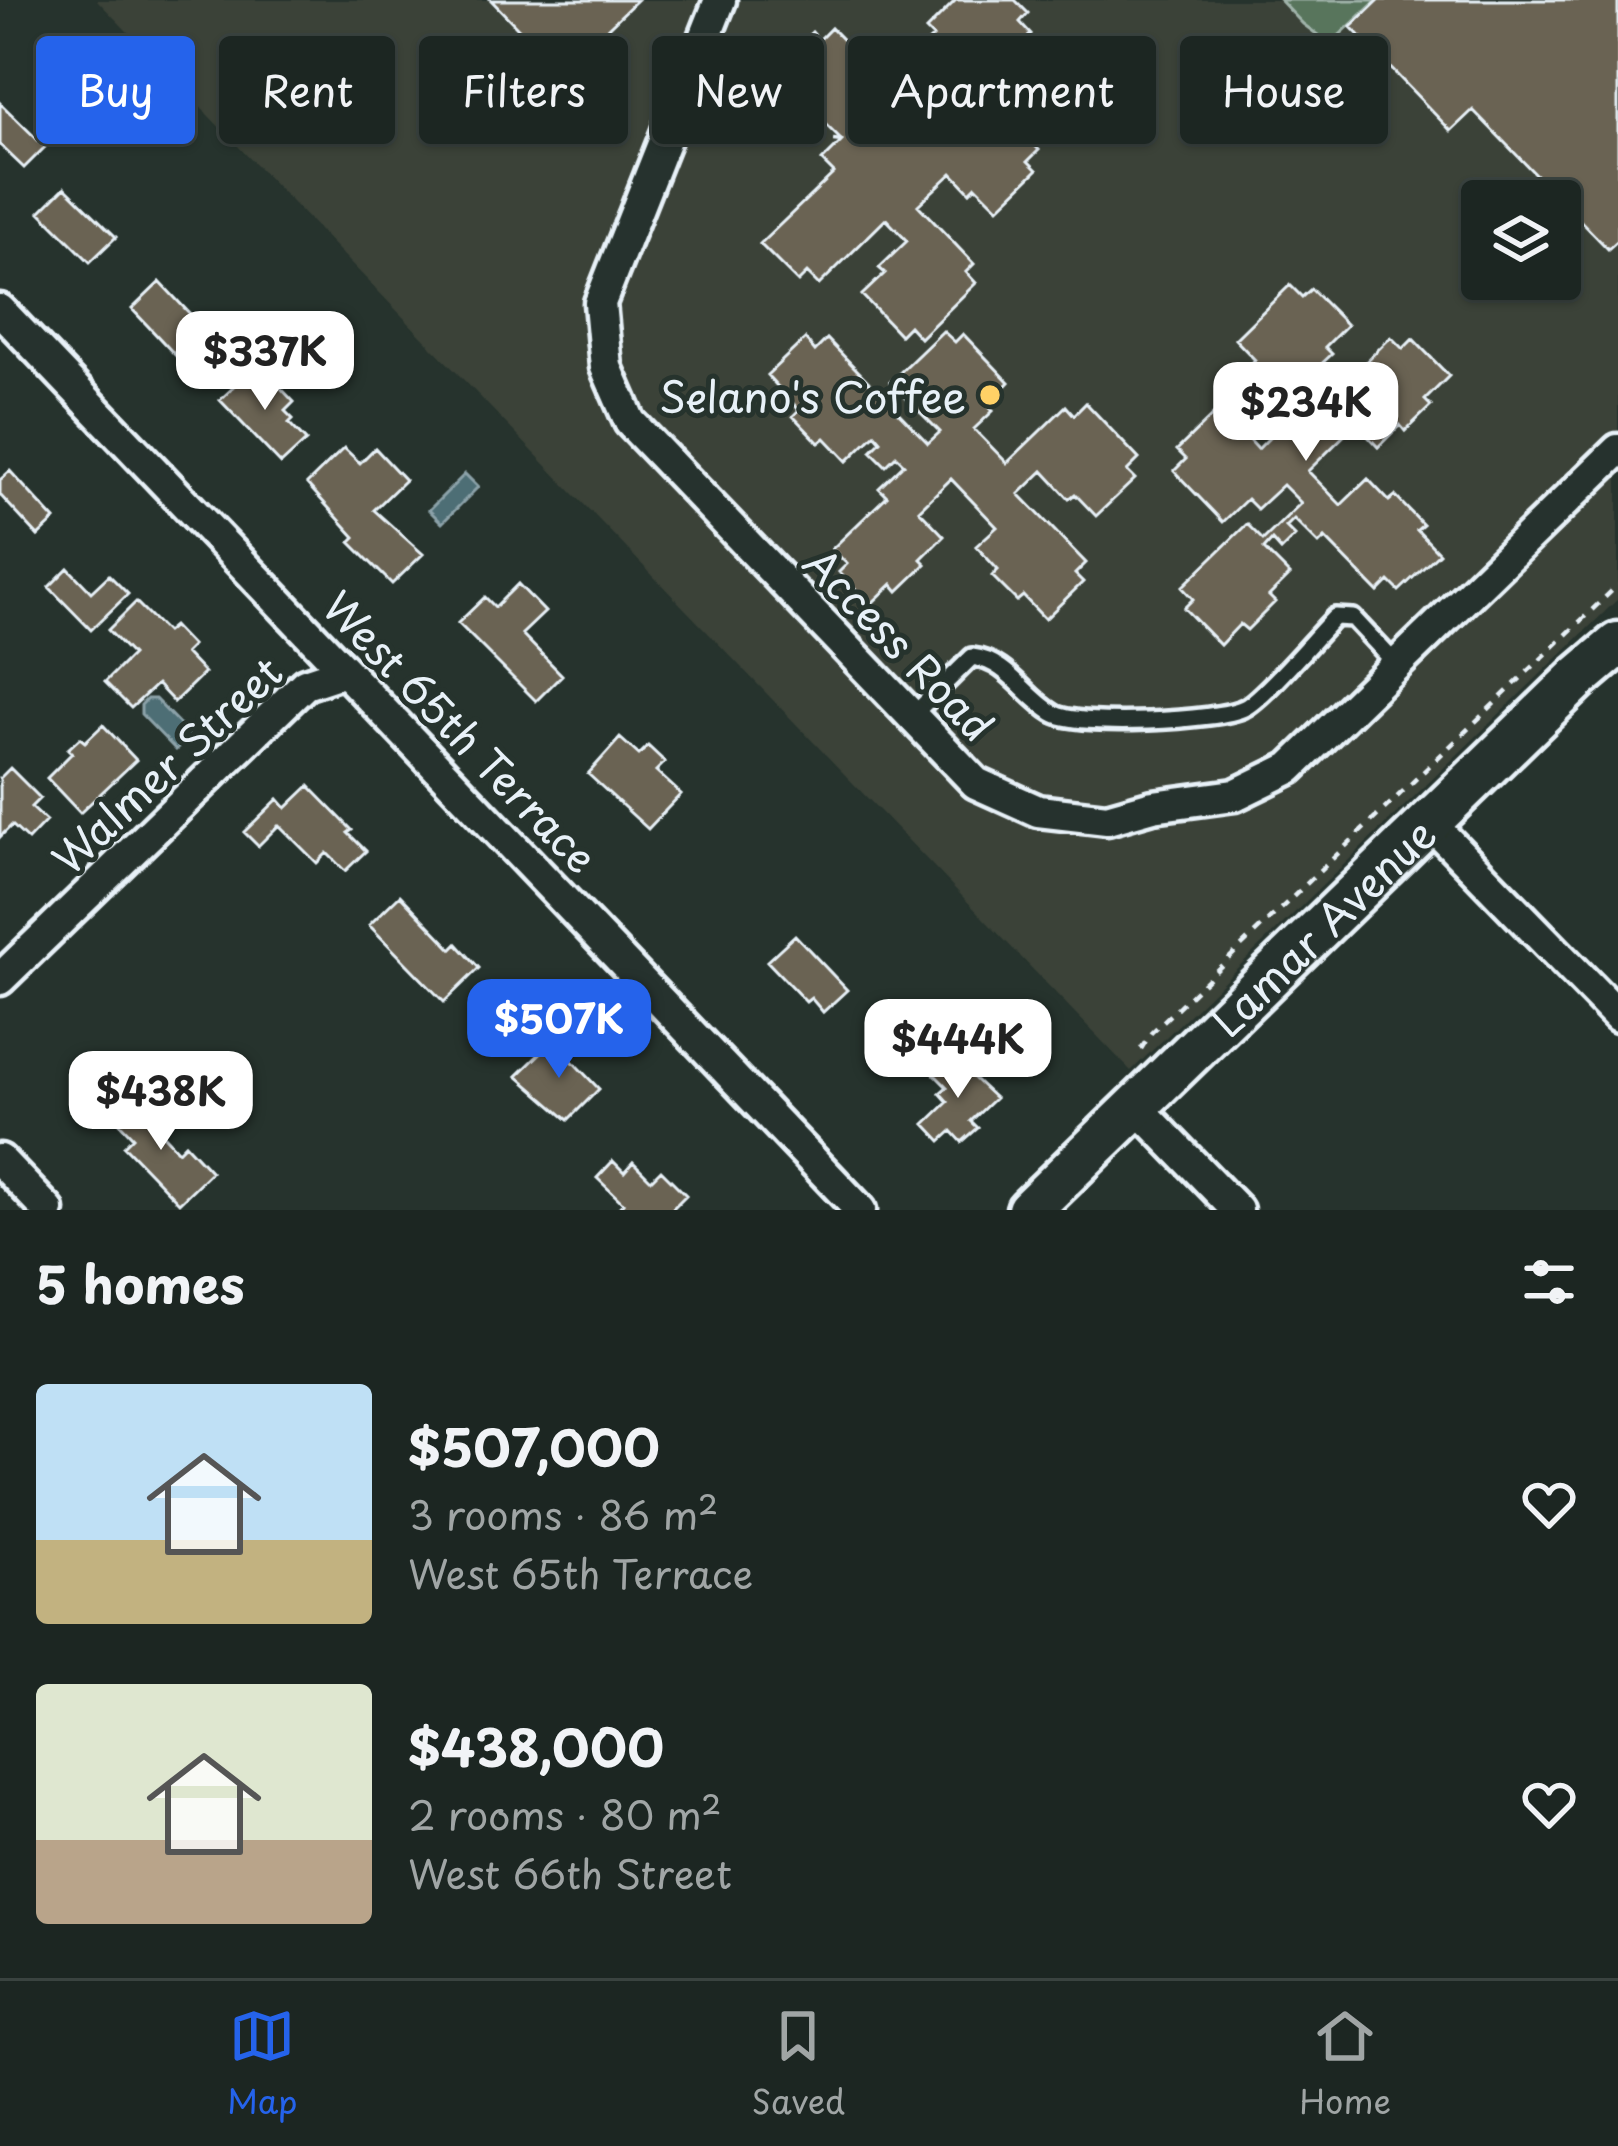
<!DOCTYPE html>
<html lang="en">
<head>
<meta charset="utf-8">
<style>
  :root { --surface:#1c2622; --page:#252e2a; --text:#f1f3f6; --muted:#a0a5a5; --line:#3a4340; --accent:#2563eb }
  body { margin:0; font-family:"Playpen Sans",sans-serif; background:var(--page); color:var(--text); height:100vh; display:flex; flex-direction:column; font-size:45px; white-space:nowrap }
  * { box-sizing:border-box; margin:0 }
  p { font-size:39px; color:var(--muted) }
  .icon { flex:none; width:66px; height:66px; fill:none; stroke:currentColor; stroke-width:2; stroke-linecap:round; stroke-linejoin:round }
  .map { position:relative; height:1210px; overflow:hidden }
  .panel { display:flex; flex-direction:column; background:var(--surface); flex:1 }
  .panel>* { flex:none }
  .guide { position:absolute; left:36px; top:36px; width:1548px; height:108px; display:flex; gap:24px }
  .tools { position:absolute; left:1461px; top:180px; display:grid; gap:24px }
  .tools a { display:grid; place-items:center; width:120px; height:120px; border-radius:12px; background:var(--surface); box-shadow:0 3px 9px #0004,0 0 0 3px var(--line); font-size:60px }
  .price { position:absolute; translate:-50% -102px; padding:0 27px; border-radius:24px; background:#fff; color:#222; font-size:39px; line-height:78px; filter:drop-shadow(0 3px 6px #0008) }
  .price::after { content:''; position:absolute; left:50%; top:72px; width:36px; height:27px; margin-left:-18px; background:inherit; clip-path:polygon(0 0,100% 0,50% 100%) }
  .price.on { background:var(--accent); color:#fff }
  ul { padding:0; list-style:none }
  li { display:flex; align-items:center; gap:36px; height:300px; padding:0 36px }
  li span { display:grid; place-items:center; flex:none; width:336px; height:240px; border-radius:12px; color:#555 }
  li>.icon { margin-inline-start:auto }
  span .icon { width:144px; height:144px; fill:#fffc; stroke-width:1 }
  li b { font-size:51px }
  h2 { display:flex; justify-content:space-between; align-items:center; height:144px; padding:0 36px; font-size:51px }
  .tag { padding:0 42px; border-radius:12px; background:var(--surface); box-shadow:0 3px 9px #0004,0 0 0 3px var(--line); font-size:42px; line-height:108px }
  .tag.on { background:var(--accent); color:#fff }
  .tabs { display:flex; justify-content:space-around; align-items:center; height:168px; border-top:3px solid var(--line); background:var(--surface); font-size:33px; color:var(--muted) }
  .tabs a { display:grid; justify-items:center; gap:6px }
  .tabs .on { color:var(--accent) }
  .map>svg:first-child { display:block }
  .built { fill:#3b4238; fill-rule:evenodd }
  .green { fill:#58755c; stroke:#a0b3aa; stroke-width:3 }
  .water { fill:#4e6e75; stroke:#8ca2a9; stroke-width:3 }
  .building { fill:#6b6453; stroke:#e8f1f8; stroke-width:3 }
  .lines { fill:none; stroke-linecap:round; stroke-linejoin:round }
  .lane-casing { stroke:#e8f1f8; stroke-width:24 }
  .street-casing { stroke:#e8f1f8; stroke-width:39 }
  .secondary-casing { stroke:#e8f1f8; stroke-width:51 }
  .path { stroke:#e8f1f8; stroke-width:4.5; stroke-dasharray:9 9; stroke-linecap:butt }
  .lane { stroke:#26332d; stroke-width:15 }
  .street { stroke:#26332d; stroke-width:30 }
  .secondary { stroke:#26332d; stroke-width:42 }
  .poi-dot { fill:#ffd166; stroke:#26332d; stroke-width:4.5 }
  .labels { text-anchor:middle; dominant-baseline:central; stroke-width:10; stroke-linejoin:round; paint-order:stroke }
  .poi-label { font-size:42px; fill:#e8f1f8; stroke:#26332d; text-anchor:end }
  .street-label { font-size:42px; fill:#e8f1f8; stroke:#26332d }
</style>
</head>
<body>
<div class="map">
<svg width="1618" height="1210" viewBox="0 0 1618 1210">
  <rect width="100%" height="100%" fill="#26332d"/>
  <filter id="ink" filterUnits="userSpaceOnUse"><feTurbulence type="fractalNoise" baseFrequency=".00833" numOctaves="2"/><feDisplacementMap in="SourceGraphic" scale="24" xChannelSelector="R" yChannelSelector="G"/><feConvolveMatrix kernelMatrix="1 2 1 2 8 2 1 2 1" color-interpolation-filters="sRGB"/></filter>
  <g filter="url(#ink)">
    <path class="built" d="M97,0H1618V599L1131,1071ZM1482,201H1560V279H1482Z"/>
    <path class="green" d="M1280,0H1377L1330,44L1303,24Z"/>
    <path class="water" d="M465,474L478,487L442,523L429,510Z
      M147,699H155L191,736L176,750L141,714V705Z"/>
    <path class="building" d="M491,0H637L561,73Z
      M956,0H1015L1028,13L1020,22L1031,34L964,99L948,83L911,119L926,135L954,108L964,118L987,96L1039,150L1028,161L1037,170L998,208L976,186L970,192L952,173L918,205L974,264L966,272L976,283L920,338L909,326L900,335L862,295L885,273L879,268L907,241L886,219L819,285L807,273L798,282L760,244L834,173L822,161L842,141L821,120L816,125L788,97L794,91L773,70L812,32L819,40L831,28L885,83L891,77L916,103L924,95L914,85L928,71L938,81L946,73L922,48L933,37L926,30Z
      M1379,0H1618V240L1608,249L1473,110L1451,131L1351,27Z
      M0,103L45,147L24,168L0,145Z
      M65,187L116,237L90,262L40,212Z
      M160,282L207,332L179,359L132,309Z
      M1290,285L1302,297L1311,289L1347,325L1325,347L1332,354L1303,381L1324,403L1391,337L1403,349L1413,339L1449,376L1425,400L1431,406L1405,431L1400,425L1378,447L1356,424L1308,471L1341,505L1368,479L1389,501L1395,496L1423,525L1417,530L1439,553L1399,591L1389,581L1378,592L1325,538L1319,544L1294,519L1286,527L1295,536L1281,550L1272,540L1264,549L1290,575L1269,596L1275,602L1247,630L1240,624L1220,645L1184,608L1193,599L1182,587L1247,524L1263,540L1301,503L1283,485L1257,509L1247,499L1223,522L1174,471L1186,459L1177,450L1213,415L1234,437L1241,431L1258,449L1292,415L1246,368L1255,360L1235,339Z
      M943,331L955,342L963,334L1009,382L987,405L993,411L974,429L1007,463L1066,406L1074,415L1086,403L1139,459L1127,471L1135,479L1096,516L1075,494L1069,499L1043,471L1019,494L1086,563L1075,574L1083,582L1045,619L1023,596L1017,601L992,576L998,570L976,546L997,527L951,479L919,510L944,536L921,559L926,564L898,591L892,584L870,605L839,572L847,564L832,549L887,496L879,488L904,464L896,456L886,466L871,451L881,441L875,434L847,461L825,438L819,443L793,416L799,410L767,375L805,339L815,351L827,339L928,443L940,432L890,382Z
      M258,364L294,402L285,411L293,419L289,423L306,441L281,464L220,400Z
      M344,448L360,463L375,448L405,480L374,510L423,554L392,584L350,542L355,537L307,484Z
      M10,471L55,520L38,536L0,495V480Z
      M68,568L91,592L109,575L128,594L91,630L49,587Z
      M518,584L545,612L522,634L562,675L536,701L458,623L485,597L495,607Z
      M136,602L166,632L173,626L192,646L185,653L204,673L174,702L157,684L131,708L105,682L132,655L108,630Z
      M103,725L136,760L80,813L47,778L72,753L68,749L80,738L85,742Z
      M620,738L639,755L648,746L665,762L656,771L681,794L648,829L588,774Z
      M10,768L40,798L31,807L46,821L28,840L12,825L0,837V778Z
      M309,786L352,830L348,833L366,851L345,871L327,853L317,863L279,825L258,846L244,832L278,799L286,808Z
      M400,895L452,949L457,944L479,968L444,1002L369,925Z
      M795,935L847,990L823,1012L811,998L806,1002L767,961Z
      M553,1041L599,1089L568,1120L517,1076Z
      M947,1053L995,1098L971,1121L978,1128L962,1142L952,1131L941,1141L925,1124L948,1102L940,1093L947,1087L930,1070Z
      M136,1098L156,1118L152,1123L178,1151L185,1144L211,1172L179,1203L124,1146L133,1137L115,1118Z
      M613,1161L624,1172L633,1162L651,1180L661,1170L686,1195L671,1210H617L623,1203L597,1178Z"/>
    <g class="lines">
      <g class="lane-casing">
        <path id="lane" d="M912,716L972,657C1008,661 1023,695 1053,713C1076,728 1219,721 1244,708C1263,699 1316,636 1335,617L1353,618L1397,665"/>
      </g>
      <g class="street-casing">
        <path id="street" d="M720,0L600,303L606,367L630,422L976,783L1038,811L1107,819L1153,806L1235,795L1290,768L1618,450
          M0,310L860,1210
          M1430,823L1618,1016
          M0,979L305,684L344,671
          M1136,1106L1237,1210
          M0,1160L48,1210"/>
      </g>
      <g class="secondary-casing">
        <g id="secondary">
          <path id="s1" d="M1029,1210L1578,678L1618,644"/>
        </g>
      </g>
      <path class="path" d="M732,105L805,137L842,141
        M1141,1049L1151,1033L1618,585"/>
      <use href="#lane" class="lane"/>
      <use href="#street" class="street"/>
      <use href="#secondary" class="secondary"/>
    </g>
  </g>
  <circle class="poi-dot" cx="990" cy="395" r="12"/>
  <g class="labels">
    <g class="poi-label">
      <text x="966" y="395">Selano's Coffee</text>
    </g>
    <g class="street-label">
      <text transform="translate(900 643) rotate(46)">Access Road</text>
      <text transform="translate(461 731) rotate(46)">West 65th Terrace</text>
      <text transform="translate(166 764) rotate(-43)">Walmer Street</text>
      <text stroke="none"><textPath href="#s1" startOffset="408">Lamar Avenue</textPath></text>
    </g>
  </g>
</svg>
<div class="tools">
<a><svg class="icon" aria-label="layers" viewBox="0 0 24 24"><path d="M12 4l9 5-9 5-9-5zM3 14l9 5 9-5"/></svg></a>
</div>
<b class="price" style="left:265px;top:413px">$337K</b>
<b class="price" style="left:1306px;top:464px">$234K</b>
<b class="price on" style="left:559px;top:1081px">$507K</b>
<b class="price" style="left:958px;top:1101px">$444K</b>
<b class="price" style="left:161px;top:1153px">$438K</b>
<div class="guide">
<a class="tag on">Buy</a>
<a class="tag">Rent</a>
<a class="tag">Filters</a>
<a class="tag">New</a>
<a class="tag">Apartment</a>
<a class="tag">House</a>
</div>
</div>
<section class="panel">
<h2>5 homes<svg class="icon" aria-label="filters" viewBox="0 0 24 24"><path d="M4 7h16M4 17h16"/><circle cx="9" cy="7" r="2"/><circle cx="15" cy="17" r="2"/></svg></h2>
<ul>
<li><span style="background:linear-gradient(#bfe0f5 65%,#c2b280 0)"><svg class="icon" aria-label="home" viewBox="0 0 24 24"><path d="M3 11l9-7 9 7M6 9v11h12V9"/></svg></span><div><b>$507,000</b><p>3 rooms · 86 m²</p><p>West 65th Terrace</p></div><svg class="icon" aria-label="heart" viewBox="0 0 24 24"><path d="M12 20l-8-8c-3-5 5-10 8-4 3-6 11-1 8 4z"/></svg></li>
<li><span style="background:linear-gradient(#dfe7d0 65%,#b9a48a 0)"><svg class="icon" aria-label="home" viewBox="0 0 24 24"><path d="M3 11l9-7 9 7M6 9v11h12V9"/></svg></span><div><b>$438,000</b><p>2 rooms · 80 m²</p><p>West 66th Street</p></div><svg class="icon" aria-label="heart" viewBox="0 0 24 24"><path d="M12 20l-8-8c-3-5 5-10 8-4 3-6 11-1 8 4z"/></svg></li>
</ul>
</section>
<nav class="tabs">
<a class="on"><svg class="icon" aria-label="map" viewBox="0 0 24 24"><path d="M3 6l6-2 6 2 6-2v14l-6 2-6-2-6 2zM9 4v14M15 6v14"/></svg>Map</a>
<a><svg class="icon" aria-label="saved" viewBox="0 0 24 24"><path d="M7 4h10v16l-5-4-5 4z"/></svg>Saved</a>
<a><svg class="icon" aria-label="home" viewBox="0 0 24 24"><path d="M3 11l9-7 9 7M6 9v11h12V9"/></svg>Home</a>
</nav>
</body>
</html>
